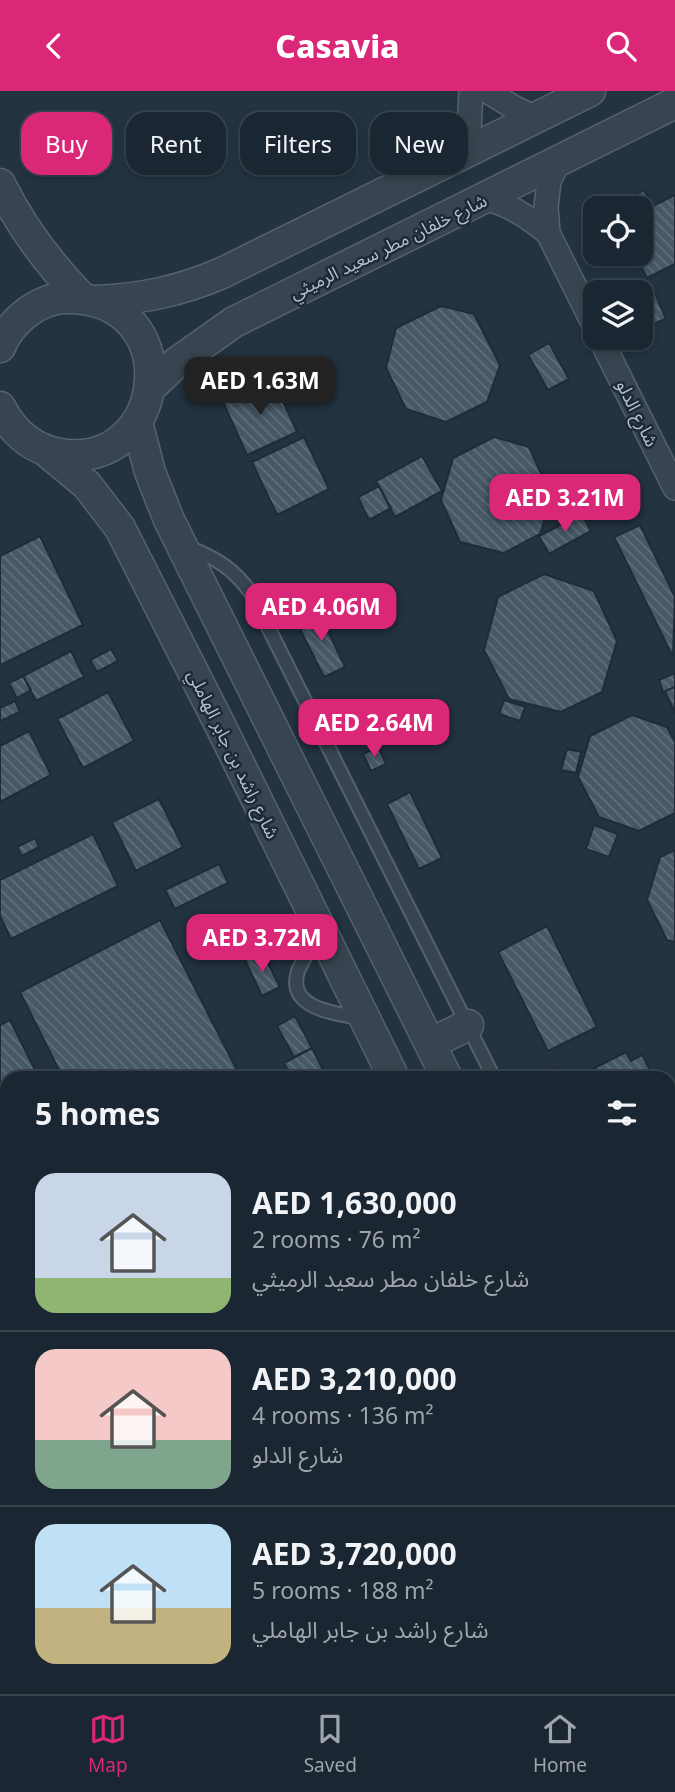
<!DOCTYPE html>
<html lang="en">
<head>
<meta charset="utf-8">
<style>
  :root { --surface:#1a2631; --page:#232e39; --text:#f1f3f6; --muted:#9fa5ab; --line:#38434d; --accent:#db2777 }
  body { margin:0; font-family:"Noto Sans","Noto Sans Arabic",sans-serif; background:var(--page); color:var(--text); height:100vh; display:flex; flex-direction:column; font-size:26px; white-space:nowrap }
  * { box-sizing:border-box; margin:0 }
  p { font-size:23px; color:var(--muted) }
  .icon { flex:none; width:38px; height:38px; fill:none; stroke:currentColor; stroke-width:2; stroke-linecap:round; stroke-linejoin:round }
  .map { position:relative; flex:1; overflow:hidden }
  .drawer { position:absolute; left:0px; top:980px; width:676px; height:623px; display:flex; flex-direction:column; background:var(--surface); border-radius:21px 21px 0 0; box-shadow:0 4px 10px #0003,0 0 0 2px var(--line) }
  .drawer>* { flex:none }
  .banner { position:absolute; left:21px; top:21px; width:634px; height:63px; display:flex; gap:14px }
  .controls { position:absolute; left:583px; top:105px; display:grid; gap:14px }
  .controls a { display:grid; place-items:center; width:70px; height:70px; border-radius:14px; background:var(--surface); box-shadow:0 4px 10px #0003,0 0 0 2px var(--line); font-size:35px }
  .price { position:absolute; translate:-50% -60px; padding:0 16px; border-radius:14px; background:var(--accent); color:#fff; font-size:23px; line-height:46px; filter:drop-shadow(0 2px 4px #0008) }
  .price::after { content:''; position:absolute; left:50%; top:42px; width:21px; height:16px; margin-left:-10px; background:inherit; clip-path:polygon(0 0,100% 0,50% 100%) }
  .price.current { background:#222; color:#fff }
  ul { padding:0; list-style:none }
  li { display:flex; align-items:center; gap:21px; height:175px; padding:0 35px }
  li+li { border-top:2px solid var(--line) }
  li span { display:grid; place-items:center; flex:none; width:196px; height:140px; border-radius:21px; color:#555 }
  li>.icon { margin-inline-start:auto }
  span .icon { width:84px; height:84px; fill:#fffc; stroke-width:1 }
  li b { font-size:30px }
  h2 { display:flex; justify-content:space-between; align-items:center; height:84px; padding:0 35px; font-size:30px }
  .tag { padding:0 24px; border-radius:21px; background:var(--surface); box-shadow:0 4px 10px #0003,0 0 0 2px var(--line); font-size:24px; line-height:63px }
  .tag.current { background:var(--accent); color:#fff }
  header { display:flex; justify-content:space-between; align-items:center; height:91px; padding:0 35px; background:var(--accent); color:#fff; font-size:32px; font-weight:800 }
  .tabs { display:flex; justify-content:space-around; align-items:center; height:98px; border-top:2px solid var(--line); background:var(--surface); font-size:19px; color:var(--muted) }
  .tabs a { display:grid; justify-items:center; gap:4px }
  .tabs .current { color:var(--accent) }
  .map>svg:first-child { display:block }
  .building { fill:url(#building-back-hatch); stroke:#1f2c38; stroke-width:2 }
  .lines { fill:none; stroke-linecap:round; stroke-linejoin:round }
  .service-casing { stroke:#56626e; stroke-width:16 }
  .minor-casing { stroke:#56626e; stroke-width:26 }
  .tertiary-casing { stroke:#56626e; stroke-width:33 }
  .service { stroke:#384551; stroke-width:12 }
  .minor { stroke:#384551; stroke-width:23 }
  .tertiary { stroke:#384551; stroke-width:30 }
  .labels { text-anchor:middle; dominant-baseline:central; stroke-width:5; stroke-linejoin:round; paint-order:stroke }
  .street-label { font-size:18px; fill:#b4bfcb; stroke:#1d2a36 }
</style>
</head>
<body>
<header><svg class="icon" aria-label="back" viewBox="0 0 24 24"><path d="M15 5l-7 7 7 7"/></svg>Casavia<svg class="icon" aria-label="search" viewBox="0 0 24 24"><circle cx="10" cy="10" r="6"/><path d="M15 15l6 6"/></svg></header>
<div class="map">
<svg width="675" height="1603" viewBox="0 0 675 1603">
  <defs>
    <pattern id="building-back-hatch" width="6" height="6" patternUnits="userSpaceOnUse" patternTransform="scale(1.75)"><rect width="6" height="6" fill="#475967"/><path d="M-1 5l2 2M0 0l6 6M5-1l2 2" fill="none" stroke="#5f6f7b"/></pattern>
  </defs>
  <rect width="100%" height="100%" fill="#233341"/>
  <path class="building" d="M644,99L653,115L675,104V173L647,187L635,163H640V117H613L612,115Z
    M655,202L666,228L653,233L642,207Z
    M441,215L474,223L500,274L487,311L446,331L406,318L386,277L396,237Z
    M549,252L569,288L548,299L528,264Z
    M273,288L297,341L247,364L223,311Z
    M304,346L329,398L277,424L252,371Z
    M494,346L529,356L552,407L540,443L504,462L460,451L441,409L453,367Z
    M422,365L442,400L395,426L376,390Z
    M379,395L391,417L369,429L358,406Z
    M582,423L591,440L549,463L539,445Z
    M640,434L675,506L673,566L614,446Z
    M40,445L83,534L0,574V465Z
    M544,483L594,500L617,550L602,601L561,621L509,608L484,559L498,506Z
    M318,519L345,576L324,586L296,530Z
    M111,558L118,570L97,581L90,569Z
    M71,560L84,586L36,610L23,585Z
    M675,582V596L663,601L659,589Z
    M23,585L31,599L17,607L9,592Z
    M675,596V622L665,600Z
    M108,601L134,650L83,677L57,628Z
    M504,609L525,616L520,630L499,623Z
    M15,610L20,621L0,630V617Z
    M355,612L363,627L348,634L341,619Z
    M632,624L667,636L675,651V722L639,740L599,726L578,686L590,645Z
    M29,640L51,684L0,711V655Z
    M378,656L386,673L371,680L363,663Z
    M567,658L581,661L576,682L561,679Z
    M410,701L442,767L419,778L387,713Z
    M159,708L183,756L136,780L112,731Z
    M594,734L618,743L609,766L586,758Z
    M93,743L118,795L11,848L0,825V789Z
    M35,747L39,756L22,765L17,756Z
    M675,759V851L667,849L647,809L660,766Z
    M219,773L228,792L175,818L165,799Z
    M160,829L241,987H63L20,901Z
    M547,835L597,936L548,960L498,861Z
    M262,861L280,896L262,905L245,869Z
    M295,925L312,957L294,966L277,935Z
    M10,929L39,987H7V1067L5,1068L0,1059V934Z
    M312,957L327,987H292L284,972Z
    M626,961L631,970L642,964L651,981L649,987H575Z
    M556,976L562,987H534Z
    M675,1069V1175L673,1176L668,1168V1072Z
    M7,1115V1249L0,1253V1119Z
    M7,1351V1408L0,1411V1355Z
    M115,1596H314L299,1603H118Z"/>
  <g class="lines">
    <g class="service-casing">
      <path id="service" d="M188,456C216,467 234,478 251,502L494,987
        M318,840L298,880C286,919 337,922 363,928"/>
    </g>
    <g class="minor-casing">
      <path id="minor" d="M487,0L513,16L536,27
        M468,61L471,0
        M559,70L549,90L546,116L548,142L595,236
        M485,107C510,114 528,126 548,142
        M600,247L675,397
        M0,1457L7,1453
        M0,1577L7,1591"/>
    </g>
    <g class="tertiary-casing">
      <path id="tertiary" d="M0,93C21,136 48,172 82,207
        M96,210C142,208 180,200 222,182L590,0
        M0,256C10,231 37,208 65,207C190,205 168,381 60,363C32,358 13,342 0,316
        M151,296L176,272L234,231L675,12
        M137,331L150,381L169,429L447,987
        M46,360L87,394L120,437L222,638L394,987
        M430,953L468,934
        M668,1426L675,1435
        M668,1470L675,1468
        M625,1596L630,1603
        M534,1603L545,1596"/>
    </g>
    <use href="#service" class="service"/>
    <use href="#minor" class="minor"/>
    <use href="#tertiary" class="tertiary"/>
  </g>
  <g class="labels">
    <g class="street-label">
      <text transform="translate(388 155) rotate(-26)">شارع خلفان مطر سعيد الرميثي</text>
      <text transform="translate(638 322) rotate(64)">شارع الدلو</text>
      <text transform="translate(234 663) rotate(64)">شارع راشد بن جابر الهاملي</text>
    </g>
  </g>
</svg>
<div class="controls">
<a><svg class="icon" aria-label="locate" viewBox="0 0 24 24"><circle cx="12" cy="12" r="6"/><path d="M12 2v4M12 18v4M2 12h4M18 12h4"/></svg></a>
<a><svg class="icon" aria-label="layers" viewBox="0 0 24 24"><path d="M12 4l9 5-9 5-9-5zM3 14l9 5 9-5"/></svg></a>
</div>
<b class="price current" style="left:260px;top:326px">AED 1.63M</b>
<b class="price" style="left:565px;top:443px">AED 3.21M</b>
<b class="price" style="left:321px;top:552px">AED 4.06M</b>
<b class="price" style="left:374px;top:668px">AED 2.64M</b>
<b class="price" style="left:262px;top:883px">AED 3.72M</b>
<div class="banner">
<a class="tag current">Buy</a>
<a class="tag">Rent</a>
<a class="tag">Filters</a>
<a class="tag">New</a>
</div>
<section class="drawer">
<h2>5 homes<svg class="icon" aria-label="filters" viewBox="0 0 24 24"><path d="M4 7h16M4 17h16"/><circle cx="9" cy="7" r="2"/><circle cx="15" cy="17" r="2"/></svg></h2>
<ul>
<li><span style="background:linear-gradient(#c9d6e8 75%,#8fb573 0)"><svg class="icon" aria-label="home" viewBox="0 0 24 24"><path d="M3 11l9-7 9 7M6 9v11h12V9"/></svg></span><div><b>AED 1,630,000</b><p>2 rooms · 76 m²</p><p>شارع خلفان مطر سعيد الرميثي</p></div></li>
<li><span style="background:linear-gradient(#f6c9c9 65%,#7fa58c 0)"><svg class="icon" aria-label="home" viewBox="0 0 24 24"><path d="M3 11l9-7 9 7M6 9v11h12V9"/></svg></span><div><b>AED 3,210,000</b><p>4 rooms · 136 m²</p><p>شارع الدلو</p></div></li>
<li><span style="background:linear-gradient(#bfe0f5 60%,#c2b280 0)"><svg class="icon" aria-label="home" viewBox="0 0 24 24"><path d="M3 11l9-7 9 7M6 9v11h12V9"/></svg></span><div><b>AED 3,720,000</b><p>5 rooms · 188 m²</p><p>شارع راشد بن جابر الهاملي</p></div></li>
</ul>
</section>
</div>
<nav class="tabs">
<a class="current"><svg class="icon" aria-label="map" viewBox="0 0 24 24"><path d="M3 6l6-2 6 2 6-2v14l-6 2-6-2-6 2zM9 4v14M15 6v14"/></svg>Map</a>
<a><svg class="icon" aria-label="saved" viewBox="0 0 24 24"><path d="M7 4h10v16l-5-4-5 4z"/></svg>Saved</a>
<a><svg class="icon" aria-label="home" viewBox="0 0 24 24"><path d="M3 11l9-7 9 7M6 9v11h12V9"/></svg>Home</a>
</nav>
</body>
</html>
